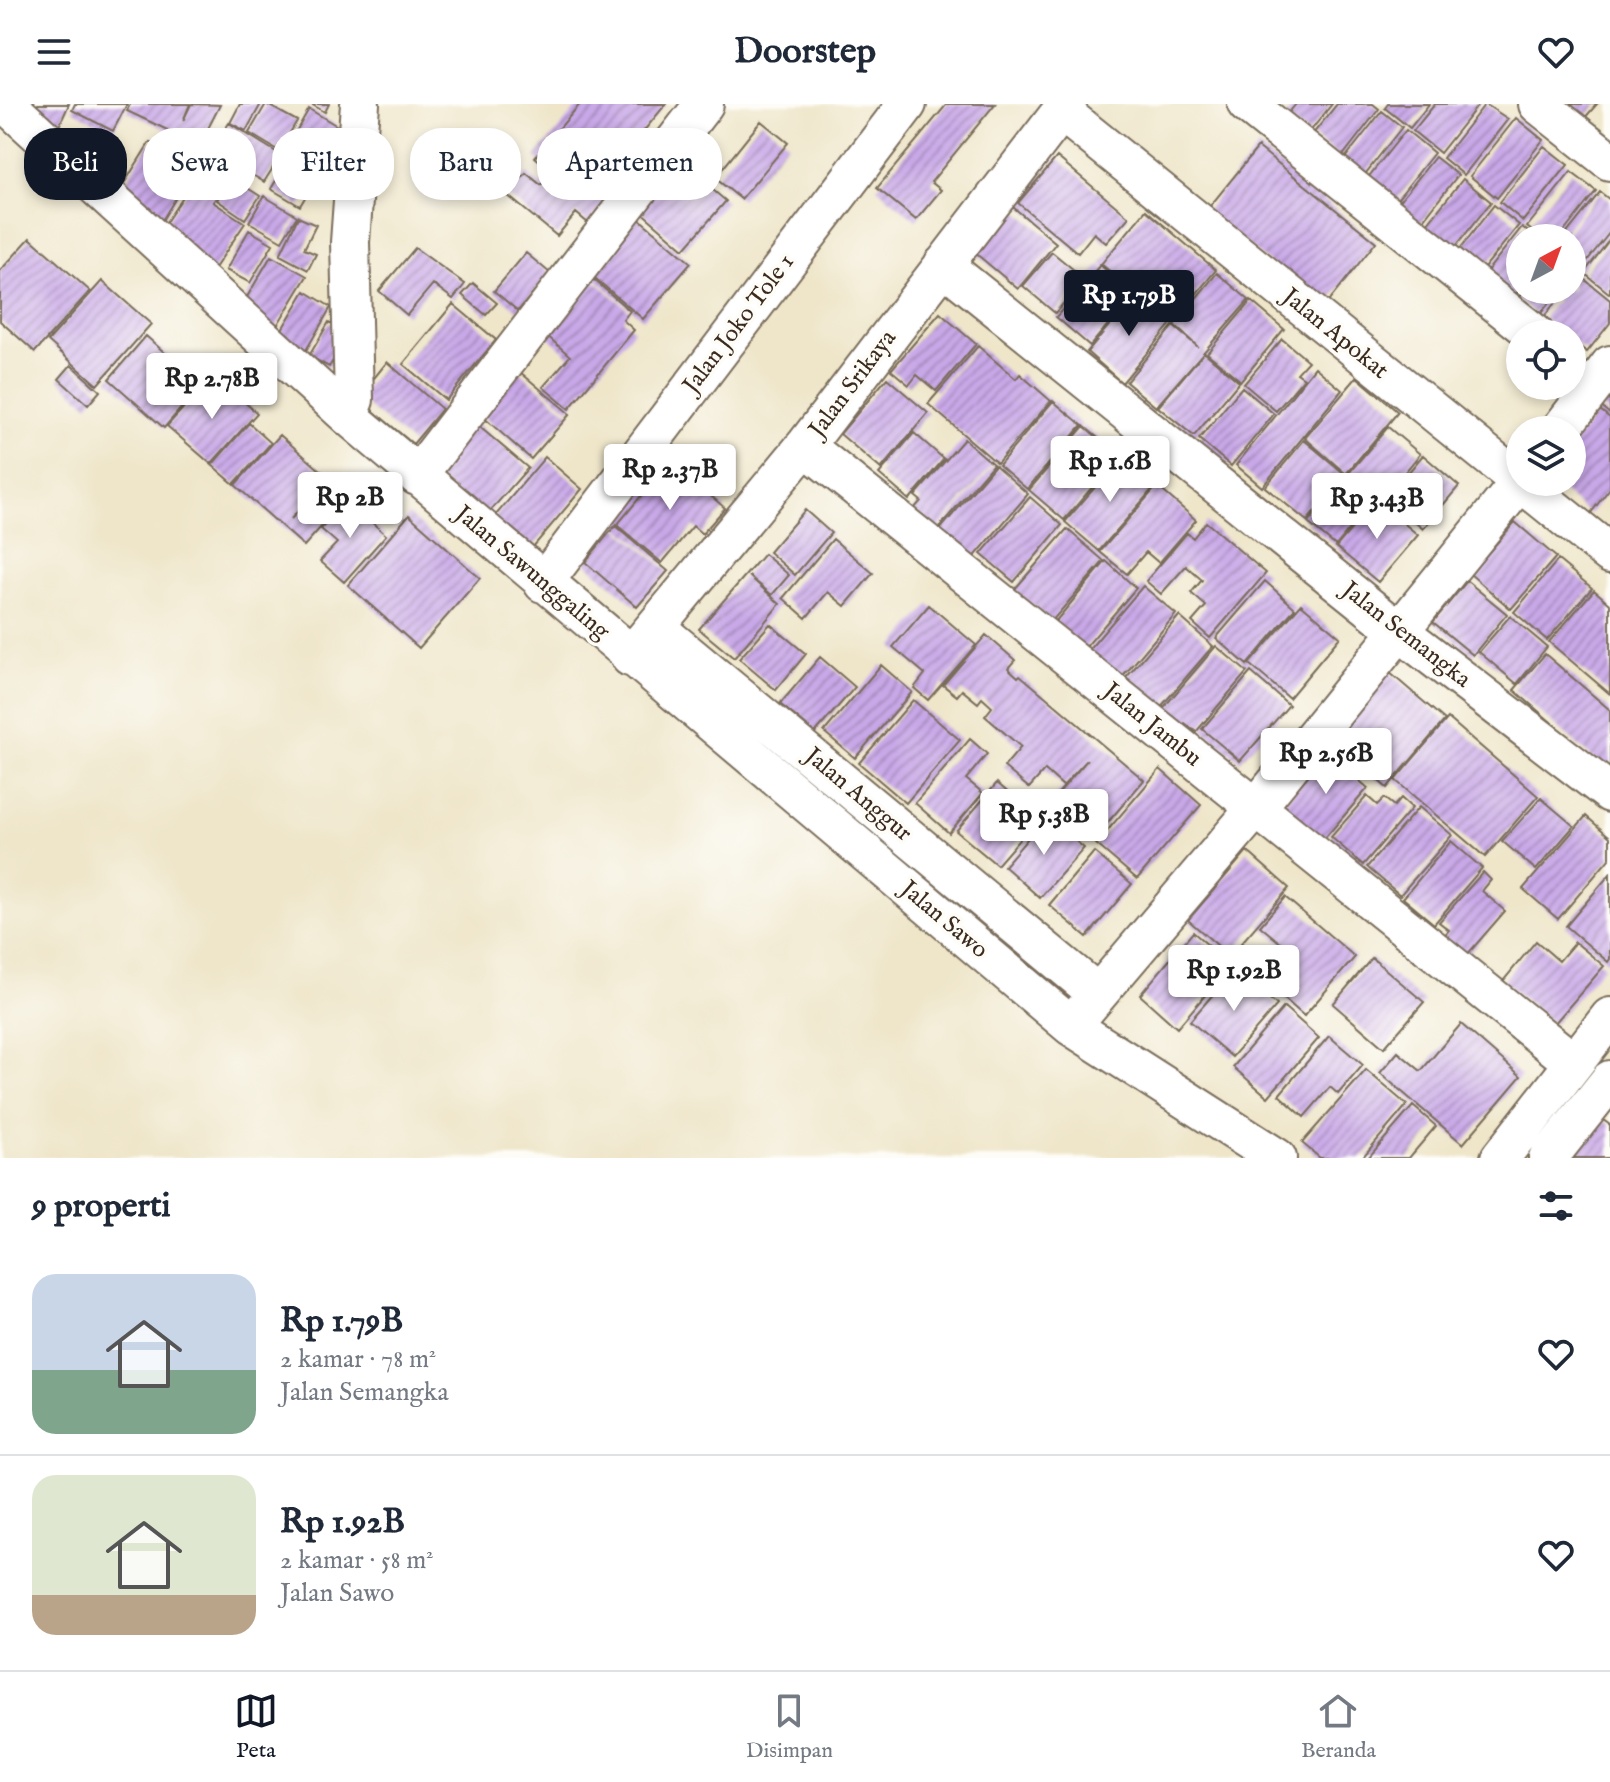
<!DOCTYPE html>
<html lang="id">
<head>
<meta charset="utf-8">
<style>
  :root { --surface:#fff; --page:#f2f2f3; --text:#1f2937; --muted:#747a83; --line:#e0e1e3; --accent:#111827 }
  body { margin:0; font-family:"IM FELL English",serif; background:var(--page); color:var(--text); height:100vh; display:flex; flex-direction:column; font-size:30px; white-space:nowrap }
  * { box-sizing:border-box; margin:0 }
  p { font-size:26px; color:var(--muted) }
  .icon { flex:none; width:44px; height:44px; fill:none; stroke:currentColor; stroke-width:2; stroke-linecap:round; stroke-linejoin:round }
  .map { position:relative; height:1054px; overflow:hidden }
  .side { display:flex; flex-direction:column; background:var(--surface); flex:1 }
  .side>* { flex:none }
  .guide { position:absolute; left:24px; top:24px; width:800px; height:72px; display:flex; gap:16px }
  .needle { width:52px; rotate:41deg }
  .tools { position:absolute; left:1506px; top:120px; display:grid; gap:16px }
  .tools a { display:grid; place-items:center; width:80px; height:80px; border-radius:50%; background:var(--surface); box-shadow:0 4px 12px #0003; font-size:40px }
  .price { position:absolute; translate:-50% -68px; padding:0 18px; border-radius:8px; background:#fff; color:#222; font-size:26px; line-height:52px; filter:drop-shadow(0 2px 4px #0008) }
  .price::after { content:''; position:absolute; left:50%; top:48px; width:24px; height:18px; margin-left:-12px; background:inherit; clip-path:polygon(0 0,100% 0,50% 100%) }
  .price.selected { background:var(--accent); color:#fff }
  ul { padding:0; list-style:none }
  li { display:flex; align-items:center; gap:24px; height:200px; padding:0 32px }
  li+li { border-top:2px solid var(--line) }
  li span { display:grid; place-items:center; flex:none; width:224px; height:160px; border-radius:24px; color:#555 }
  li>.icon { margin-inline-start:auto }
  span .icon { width:96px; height:96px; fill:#fffc; stroke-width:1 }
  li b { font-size:34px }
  h2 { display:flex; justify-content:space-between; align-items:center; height:96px; padding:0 32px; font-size:34px }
  .tag { padding:0 28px; border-radius:32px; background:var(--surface); box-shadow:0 4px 12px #0003; font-size:28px; line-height:72px }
  .tag.selected { background:var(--accent); color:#fff }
  header { display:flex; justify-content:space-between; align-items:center; height:104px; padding:0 32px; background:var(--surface); font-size:36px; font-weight:800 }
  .tabs { display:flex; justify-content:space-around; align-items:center; height:112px; border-top:2px solid var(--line); background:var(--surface); font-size:22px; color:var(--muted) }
  .tabs a { display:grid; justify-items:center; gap:4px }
  .tabs .selected { color:var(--accent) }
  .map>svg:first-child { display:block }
  .building { fill:url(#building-hatch) }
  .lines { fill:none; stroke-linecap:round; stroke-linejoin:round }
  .minor-casing { stroke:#7a6c5a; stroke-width:42 }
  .minor { stroke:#fff; stroke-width:38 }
  .labels { text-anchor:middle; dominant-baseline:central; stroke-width:7; stroke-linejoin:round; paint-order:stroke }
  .street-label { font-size:24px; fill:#3b2a1e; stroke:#fdfcf7 }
</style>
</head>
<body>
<header><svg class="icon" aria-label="menu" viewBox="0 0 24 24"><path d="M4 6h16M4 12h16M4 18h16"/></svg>Doorstep<svg class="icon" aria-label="heart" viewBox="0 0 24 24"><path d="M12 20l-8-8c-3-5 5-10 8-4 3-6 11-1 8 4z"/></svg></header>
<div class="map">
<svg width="1610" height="1054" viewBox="0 0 1610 1054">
  <defs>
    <pattern id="building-hatch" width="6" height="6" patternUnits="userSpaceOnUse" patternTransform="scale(2)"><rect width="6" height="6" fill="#c9a8e8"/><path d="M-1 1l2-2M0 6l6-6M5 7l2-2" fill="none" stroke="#a489bb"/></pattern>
  </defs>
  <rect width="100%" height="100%" fill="#fdfcf7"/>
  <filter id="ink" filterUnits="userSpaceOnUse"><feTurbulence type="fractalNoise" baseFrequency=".0125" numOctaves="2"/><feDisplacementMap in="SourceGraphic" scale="16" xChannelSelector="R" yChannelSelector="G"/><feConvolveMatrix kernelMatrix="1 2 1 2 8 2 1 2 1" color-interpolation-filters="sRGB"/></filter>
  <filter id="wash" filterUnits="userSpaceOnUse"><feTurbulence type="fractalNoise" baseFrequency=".006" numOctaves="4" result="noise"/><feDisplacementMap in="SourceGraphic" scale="32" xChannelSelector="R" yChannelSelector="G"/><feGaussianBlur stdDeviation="1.8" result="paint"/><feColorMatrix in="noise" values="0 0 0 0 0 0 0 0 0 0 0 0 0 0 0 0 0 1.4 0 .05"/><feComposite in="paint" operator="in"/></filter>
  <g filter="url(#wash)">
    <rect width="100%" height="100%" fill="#efe6ca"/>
    <g id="blocks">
      <path class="building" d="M38,0H69L57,27L31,15Z
        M75,0H127L113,27L72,6Z
        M130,0H190L183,17L191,0L220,1L192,56L169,45L176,30L127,7Z
        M240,0H261L246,27L230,19Z
        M266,0L297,17L279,47L249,29Z
        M311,0H329L325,8Z
        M580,0H666L624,51L621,48L599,75L602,78L595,87L607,96L588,119L576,109L557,132L507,91L526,69L541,81L552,68L535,53Z
        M947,0H995L931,78L941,86L916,116L877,84Z
        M1296,0H1332L1308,30L1285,13Z
        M1337,0H1373L1379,5L1341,54L1312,31Z
        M1388,0H1429L1410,24L1385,4Z
        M1435,0H1479L1440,49L1413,27Z
        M1485,0L1508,15L1464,71L1443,54Z
        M1564,0H1597L1583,16Z
        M309,5L339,23L324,49L294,31Z
        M1382,7L1402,23L1362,74L1342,58Z
        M1516,14L1543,36L1497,94L1470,72Z
        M761,17L788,39L741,95L715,74Z
        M229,19L281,51L264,78L212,46Z
        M1406,26L1434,49L1394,99L1366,76Z
        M150,38L193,66L161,118L117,91Z
        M1544,42L1568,61L1523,117L1500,98Z
        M1258,43L1376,138L1324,203L1206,107Z
        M292,49L321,66L300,102L271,85Z
        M1057,53L1129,113L1106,139L1094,129L1078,149L1018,99Z
        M1435,53L1458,71L1420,120L1396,102Z
        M209,54L232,70L213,98L245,119L213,167L158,130Z
        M681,59L726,97L684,145L640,107Z
        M1571,68L1596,87L1559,134H1541L1527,123Z
        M232,74L260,92L245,115L217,96Z
        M1463,75L1491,98L1452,147L1424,124Z
        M1600,88L1610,96V128L1579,167L1572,161V134H1563Z
        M264,92L297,112L282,137L249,118Z
        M1494,101L1519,121L1480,169L1456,150Z
        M1013,103L1056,139L1018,185L974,148Z
        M1146,106L1216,166L1172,219L1101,160Z
        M630,107L691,159L643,215L582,163Z
        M298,113L316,121L304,145L316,150L308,166L280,151Z
        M1522,123L1536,134H1520V185L1513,194L1484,171Z
        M249,126L273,140L250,179L226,166Z
        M30,134L90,187L35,248L0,217V167Z
        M1610,135V190L1584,169Z
        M415,144L465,180L453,195L433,180L407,211L379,187Z
        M1052,148L1085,175L1055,209L1023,182Z
        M526,149L550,169L518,207L494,187Z
        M271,152L307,172L275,225L240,205Z
        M1100,161L1134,190L1090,242L1056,213Z
        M1217,169L1249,196L1156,303L1126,278L1173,222L1198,243L1174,221Z
        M1578,170L1610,196V219L1587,248L1572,237V230H1563L1543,214L1565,186H1572V177Z
        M593,175L630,207L623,216L634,226L569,305L543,283L570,252L545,230Z
        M102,177L151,220L97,281L48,237Z
        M473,179L497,199L486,211L462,191Z
        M1525,186H1559L1538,213L1518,196Z
        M305,187L331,203L305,248L278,232Z
        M1135,190L1171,220L1122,279L1087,248Z
        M1251,197L1284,225L1241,277L1207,249Z
        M453,200L496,236L446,296L403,260Z
        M940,209L976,240L936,287L917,271L909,281L891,266Z
        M329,218L349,230L329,263L309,252Z
        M146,232L201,281L164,324L109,275Z
        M1282,235L1308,257L1297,269L1304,274L1276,307L1244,280Z
        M978,242L1016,275L1020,270L1051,297L997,359L928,300Z
        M1204,248L1239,278L1194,332L1158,303Z
        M387,258L442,305L413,340L358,294Z
        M71,261L100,287L88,301L59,275Z
        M1315,263L1342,286L1262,383L1236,361Z
        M520,268L570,310L531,355L482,312Z
        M1357,273L1398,308L1346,370L1305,334Z
        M217,274L257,309L211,360L167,322L198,288L202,292Z
        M887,274L928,309L881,365L840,330Z
        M1242,283L1274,310L1231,362L1199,335Z
        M1610,288V310L1599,301Z
        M1053,297L1082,321L1027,385L999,361Z
        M1600,306L1610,314V384L1590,410L1551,378H1572V341Z
        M249,319L271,339L234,380L212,361Z
        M475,319L528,364L484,414L431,369Z
        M1084,322L1119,352L1064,416L1029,386Z
        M1388,323L1420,350L1381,397L1348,370Z
        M914,329L944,355L909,396L879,370Z
        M280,331L328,373L291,415L326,378L346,395L304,442L235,381Z
        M964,335L993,360L936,427L913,406L921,397L915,392Z
        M1304,336L1346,371L1307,417L1265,383Z
        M1423,351L1459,382L1423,425L1387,394Z
        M1122,352L1156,381L1099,447L1065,418Z
        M545,353L582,385L527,450L490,418Z
        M670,357L725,404L702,430L693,422L662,459L617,421Z
        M995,361L1028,390L971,457L938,428Z
        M1347,372L1374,395L1336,442L1308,419Z
        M1157,382L1196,416L1159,459L1146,448L1127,470L1100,448Z
        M1030,393L1062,421L1014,478L981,450Z
        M347,396L386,431L344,478L320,457L337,439L321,425Z
        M1376,396L1418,431L1378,478L1336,443Z
        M805,406L831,429L795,471L769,448Z
        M409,411L480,474L419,544L348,481Z
        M1206,418L1266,469L1210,534L1192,518L1206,502L1191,489L1202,476L1186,462L1161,490L1146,477L1187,429L1193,434Z
        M1515,418L1556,453L1511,505L1470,470Z
        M615,422L668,467L637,503L585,458Z
        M1067,425L1104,457L1051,518L1014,486Z
        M833,435L873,469L845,502L828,488L806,514L783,494Z
        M764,450L789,471L772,491L749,472L780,500L734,554L699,525Z
        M1558,456L1592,484L1547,536L1514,508Z
        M1106,457L1136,484L1085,544L1055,518Z
        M1265,477L1295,504L1247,561L1216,534Z
        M1467,477L1507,510L1473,551L1433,518Z
        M1143,482L1176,510L1120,576L1087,548Z
        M1594,486L1610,500V590L1549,538Z
        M1301,500L1340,533L1289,594L1249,560Z
        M929,501L976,541L928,596L914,584L925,570L893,543Z
        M1179,512L1213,542L1159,605L1125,575Z
        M1510,512L1547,543L1517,580L1479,548Z
        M770,520L806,550L776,586L739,555Z
        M986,531L1015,556L1008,564L1018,573L1020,571L1144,676L1091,738L1048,701L1088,655L1063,682L1045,666L1029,684L1004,663L1021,643L985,612L992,603L982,594L978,599L962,586L957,592L943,581Z
        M1216,542L1247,568L1196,628L1185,619L1178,626L1159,609Z
        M1545,550L1610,606V669L1514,586Z
        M820,553L855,583L815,629L780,600Z
        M881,561L912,588L855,654L824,628Z
        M1382,562L1445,616L1387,684L1324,630Z
        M1251,568L1289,601L1240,657L1202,625Z
        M913,596L960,636L906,699L859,659Z
        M1448,614L1538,692L1485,753L1395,676Z
        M970,635L987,650L966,675L983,689L949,729L915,699Z
        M1327,649L1368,684L1324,735L1283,700Z
        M1160,665L1201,701L1137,775L1096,740Z
        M997,679L1038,714L997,761L956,727Z
        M1367,692L1377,701L1384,694L1394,702L1401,694L1412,704L1363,761L1331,733Z
        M1541,694L1574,722L1536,766L1502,737Z
        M1419,703L1452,731L1400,791L1367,763Z
        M1047,712L1084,744L1040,794L1004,762Z
        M1586,712L1610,733V754L1558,815L1523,785Z
        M1451,737L1482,764L1434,820L1403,794Z
        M1247,747L1289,784L1230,852L1188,816Z
        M1094,748L1132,780L1087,833L1049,801Z
        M1483,768L1491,776L1482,787L1505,807L1460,859L1438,839L1449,826L1439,818Z
        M1610,770V855L1608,858L1566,822Z
        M1285,793L1355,853L1304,912L1271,883L1288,863L1274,851L1283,841L1260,822Z
        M1193,828L1231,861L1177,924L1140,891Z
        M1536,837L1559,857L1575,838L1604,862L1554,920L1503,877Z
        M1372,854L1424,898L1384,944L1333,900Z
        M1235,865L1277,901L1232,953L1190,917Z
        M1284,903L1319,934L1268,993L1233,963Z
        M1461,920L1521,972L1463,1040L1380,969L1398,948L1421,967Z
        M1329,932L1363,961L1338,990L1330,983L1304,1013L1279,991Z
        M1366,966L1407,1001L1362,1054H1320L1302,1039Z
        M1413,1002L1436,1022L1409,1054H1368Z
        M1599,1013L1610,1021V1054H1571Z"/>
    </g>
  </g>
  <g filter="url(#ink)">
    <use href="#blocks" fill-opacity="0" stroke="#7a6c5a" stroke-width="2"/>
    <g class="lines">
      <g class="minor-casing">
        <path id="minor" d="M6,0L347,311L1071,922L1277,1054
          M1247,0L1535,230
          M1538,0L1610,57
          M1062,8L1610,450
          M943,161L1399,527L1610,689
          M347,311L354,296L350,138L360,0
          M1560,326L1610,261
          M805,342L1574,959
          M417,372L704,0
          M543,479L907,0
          M655,523L1098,890
          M630,553L805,342L1067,0
          M1071,922L1256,704L1520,378
          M1500,1054L1610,913
          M1548,1054L1610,976"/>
      </g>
      <use href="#minor" class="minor"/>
    </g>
  </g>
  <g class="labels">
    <g class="street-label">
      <text transform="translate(739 220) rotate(-53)">Jalan Joko Tole 1</text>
      <text transform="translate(1335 230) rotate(39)">Jalan Apokat</text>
      <text transform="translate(853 280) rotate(-53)">Jalan Srikaya</text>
      <text transform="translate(532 469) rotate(40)">Jalan Sawunggaling</text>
      <text transform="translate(1406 531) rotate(38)">Jalan Semangka</text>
      <text transform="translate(1152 621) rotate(39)">Jalan Jambu</text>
      <text transform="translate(858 691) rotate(40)">Jalan Anggur</text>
      <text transform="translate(944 816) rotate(40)">Jalan Sawo</text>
    </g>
  </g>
</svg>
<div class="tools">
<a><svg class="needle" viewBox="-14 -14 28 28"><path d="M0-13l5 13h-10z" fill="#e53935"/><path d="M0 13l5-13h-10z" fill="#747a83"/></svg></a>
<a><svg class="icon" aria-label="locate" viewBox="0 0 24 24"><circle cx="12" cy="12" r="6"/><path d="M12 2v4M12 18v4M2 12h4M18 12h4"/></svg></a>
<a><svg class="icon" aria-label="layers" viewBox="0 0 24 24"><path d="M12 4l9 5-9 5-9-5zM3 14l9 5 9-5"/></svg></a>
</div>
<b class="price selected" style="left:1129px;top:234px">Rp 1.79B</b>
<b class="price" style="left:212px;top:317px">Rp 2.78B</b>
<b class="price" style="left:1110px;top:400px">Rp 1.6B</b>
<b class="price" style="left:670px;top:408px">Rp 2.37B</b>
<b class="price" style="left:350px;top:436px">Rp 2B</b>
<b class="price" style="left:1377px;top:437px">Rp 3.43B</b>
<b class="price" style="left:1326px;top:692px">Rp 2.56B</b>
<b class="price" style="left:1044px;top:753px">Rp 5.38B</b>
<b class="price" style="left:1234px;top:909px">Rp 1.92B</b>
<div class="guide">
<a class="tag selected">Beli</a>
<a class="tag">Sewa</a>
<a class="tag">Filter</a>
<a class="tag">Baru</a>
<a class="tag">Apartemen</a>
</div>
</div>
<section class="side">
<h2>9 properti<svg class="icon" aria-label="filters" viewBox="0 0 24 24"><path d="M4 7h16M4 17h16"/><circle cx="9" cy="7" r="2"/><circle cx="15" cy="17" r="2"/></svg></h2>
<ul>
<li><span style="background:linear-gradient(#c9d6e8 60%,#7fa58c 0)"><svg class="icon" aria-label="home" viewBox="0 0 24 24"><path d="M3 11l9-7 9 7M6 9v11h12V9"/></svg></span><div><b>Rp 1.79B</b><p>2 kamar · 78 m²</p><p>Jalan Semangka</p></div><svg class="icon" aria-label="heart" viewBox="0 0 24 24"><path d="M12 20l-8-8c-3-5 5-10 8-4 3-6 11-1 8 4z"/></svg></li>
<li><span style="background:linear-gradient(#dfe7d0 75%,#b9a48a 0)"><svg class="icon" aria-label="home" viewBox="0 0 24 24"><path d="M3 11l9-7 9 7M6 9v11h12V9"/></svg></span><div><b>Rp 1.92B</b><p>2 kamar · 58 m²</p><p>Jalan Sawo</p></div><svg class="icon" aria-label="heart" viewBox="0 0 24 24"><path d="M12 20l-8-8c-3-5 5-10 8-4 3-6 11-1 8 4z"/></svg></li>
</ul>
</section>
<nav class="tabs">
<a class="selected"><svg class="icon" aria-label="map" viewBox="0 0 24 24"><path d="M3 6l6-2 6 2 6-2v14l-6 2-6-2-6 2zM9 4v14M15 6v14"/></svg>Peta</a>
<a><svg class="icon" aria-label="saved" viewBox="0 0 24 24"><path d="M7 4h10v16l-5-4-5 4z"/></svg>Disimpan</a>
<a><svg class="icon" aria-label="home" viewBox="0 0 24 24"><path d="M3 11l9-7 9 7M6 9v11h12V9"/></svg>Beranda</a>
</nav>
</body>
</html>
